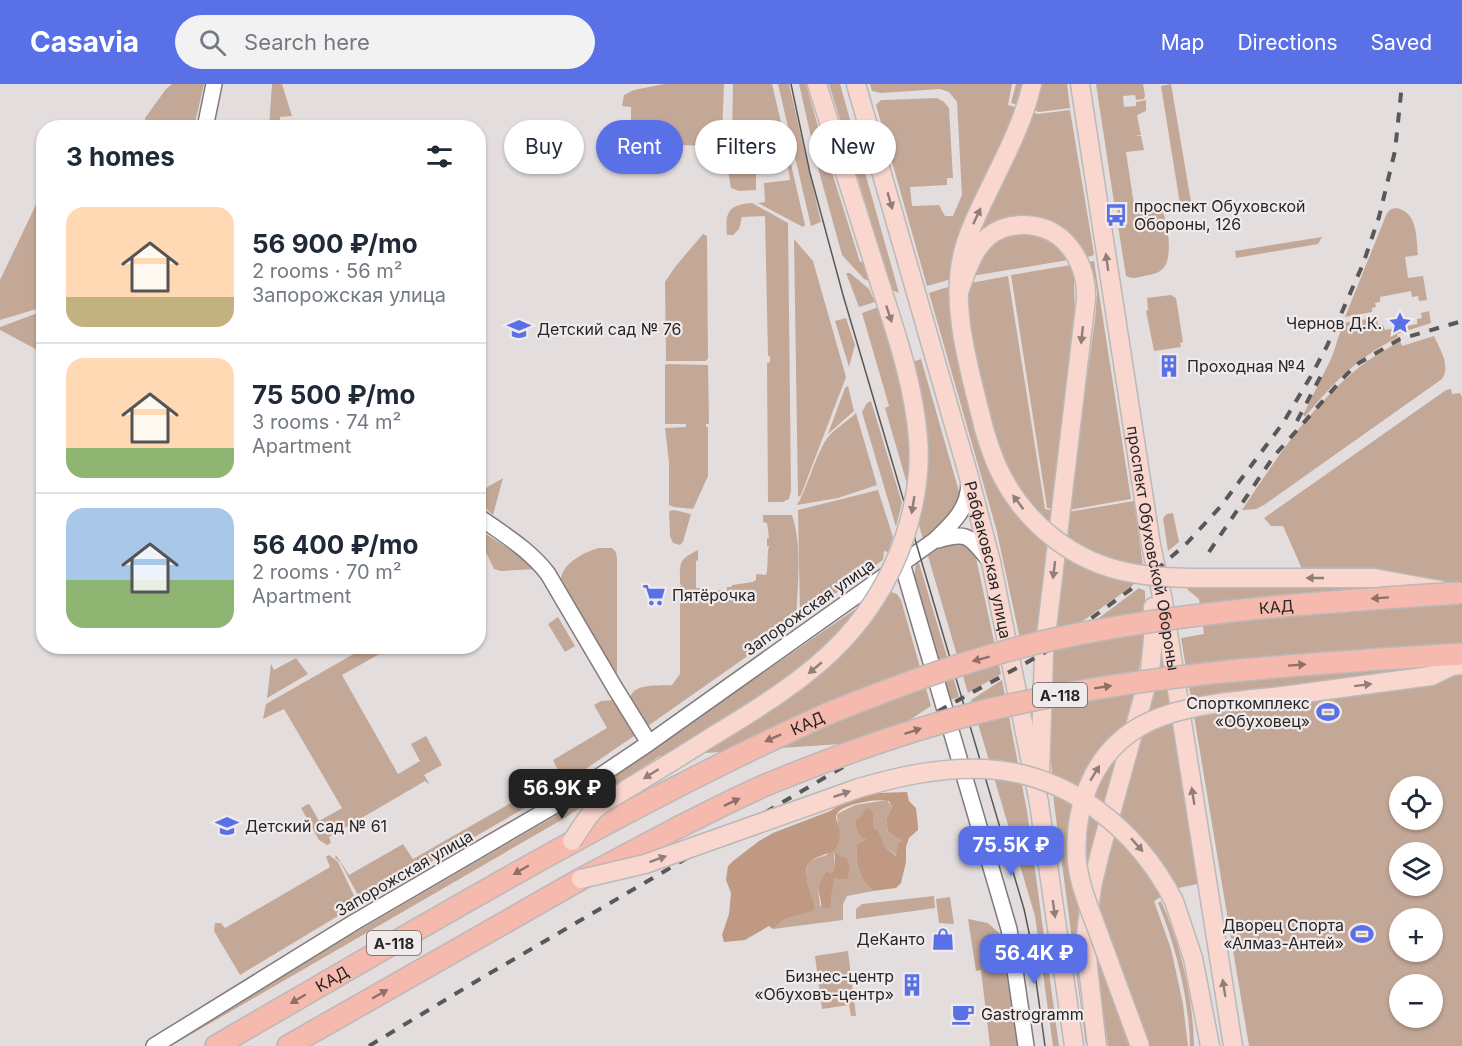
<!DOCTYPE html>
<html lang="en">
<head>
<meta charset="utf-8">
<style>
  :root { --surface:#fff; --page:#f2f2f3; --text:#1f2937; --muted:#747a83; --line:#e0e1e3; --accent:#5970e7 }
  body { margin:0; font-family:Inter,sans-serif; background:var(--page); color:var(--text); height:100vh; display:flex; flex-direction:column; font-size:22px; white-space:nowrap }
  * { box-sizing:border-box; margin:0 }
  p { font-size:20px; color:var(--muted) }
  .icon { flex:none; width:33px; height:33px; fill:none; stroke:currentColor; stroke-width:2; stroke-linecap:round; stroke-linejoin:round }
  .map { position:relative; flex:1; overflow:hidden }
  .side { position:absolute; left:36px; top:36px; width:450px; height:534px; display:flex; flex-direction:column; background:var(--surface); border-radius:24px; box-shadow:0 2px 4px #0004 }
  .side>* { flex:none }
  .hud { position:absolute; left:504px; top:36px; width:570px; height:54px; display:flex; gap:12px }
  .fabs { position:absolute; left:1389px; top:692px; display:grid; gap:12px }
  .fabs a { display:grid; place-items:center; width:54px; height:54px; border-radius:50%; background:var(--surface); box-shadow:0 2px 4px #0004; font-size:30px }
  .price { position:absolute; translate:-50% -51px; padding:0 14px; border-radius:12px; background:var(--accent); color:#fff; font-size:20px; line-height:39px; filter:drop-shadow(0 2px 3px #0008) }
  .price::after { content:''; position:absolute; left:50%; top:36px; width:18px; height:14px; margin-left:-9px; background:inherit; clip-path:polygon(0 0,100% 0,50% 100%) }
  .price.on { background:#222; color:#fff }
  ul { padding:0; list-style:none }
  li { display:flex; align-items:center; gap:18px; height:150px; padding:0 30px }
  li+li { border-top:2px solid var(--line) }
  li span { display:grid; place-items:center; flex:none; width:168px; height:120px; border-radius:18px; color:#555 }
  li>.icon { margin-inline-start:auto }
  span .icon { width:72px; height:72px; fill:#fffc; stroke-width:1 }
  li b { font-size:26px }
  h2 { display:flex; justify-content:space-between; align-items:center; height:72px; padding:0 30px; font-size:26px }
  .chip { padding:0 21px; border-radius:27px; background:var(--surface); box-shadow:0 2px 4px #0004; font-size:21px; line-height:54px }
  .chip.on { background:var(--accent); color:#fff }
  header { display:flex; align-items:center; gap:36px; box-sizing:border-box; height:84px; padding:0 30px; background:var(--accent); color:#fff }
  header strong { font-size:28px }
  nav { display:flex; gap:33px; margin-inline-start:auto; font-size:21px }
  .search { width:420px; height:54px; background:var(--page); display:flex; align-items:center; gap:15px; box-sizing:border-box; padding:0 21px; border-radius:33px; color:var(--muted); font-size:22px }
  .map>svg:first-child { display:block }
  .green { fill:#c4a897; fill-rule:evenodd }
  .forest { fill:#bf9982 }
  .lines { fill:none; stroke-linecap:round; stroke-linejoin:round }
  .minor-casing { stroke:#817b7b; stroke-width:18 }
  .major-casing { stroke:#bab9b9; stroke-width:21 }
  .highway-casing { stroke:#bab9b9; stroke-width:24 }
  .minor { stroke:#fff; stroke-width:15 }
  .major { stroke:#f9d6ce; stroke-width:18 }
  .highway { stroke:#f5baad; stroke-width:21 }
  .tram { stroke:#5a5757; stroke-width:1.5 }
  .rail { stroke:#5a5757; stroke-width:4; stroke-dasharray:10 10; stroke-linecap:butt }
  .major-bridge-casing { stroke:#bab9b9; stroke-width:21; stroke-linecap:butt }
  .highway-bridge-casing { stroke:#bab9b9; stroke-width:24; stroke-linecap:butt }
  .major-bridge { stroke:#f9d6ce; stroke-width:18 }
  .highway-bridge { stroke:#f5baad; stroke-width:21 }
  .oneway { fill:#907e7a }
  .oneway2 { fill:#8e7069 }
  .labels { text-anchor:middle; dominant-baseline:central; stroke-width:4.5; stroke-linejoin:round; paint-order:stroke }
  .shield { fill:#f1eaeb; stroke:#646060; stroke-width:1.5 }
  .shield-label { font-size:15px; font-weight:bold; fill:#272525 }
  .poi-label { font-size:16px; fill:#272525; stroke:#f1eaeb; text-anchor:start }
  .street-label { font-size:16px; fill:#272525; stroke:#f1eaeb }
</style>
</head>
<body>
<header>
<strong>Casavia</strong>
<div class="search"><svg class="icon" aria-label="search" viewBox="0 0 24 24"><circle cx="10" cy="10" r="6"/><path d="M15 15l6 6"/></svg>Search here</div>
<nav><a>Map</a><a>Directions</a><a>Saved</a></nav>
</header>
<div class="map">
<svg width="1462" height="962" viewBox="0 0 1462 962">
  <rect width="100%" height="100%" fill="#e4ddde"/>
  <path class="green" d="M172,0H204L194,43H150L146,41L145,34L166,5Z
    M272,0H282L292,32L280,33V43H269Z
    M664,0H724L722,52L720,64L708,62L652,60V53L622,52V39H631V23L622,22L624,11L634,6Z
    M733,0H772L789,72H786L782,58L756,62V72L730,65L732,54Z
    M778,0H789L821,138L811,142Z
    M799,0H806L821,53L860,178L881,170L829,0H840L899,209L864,195L842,171L818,84Z
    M870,0H1012L1008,21L1038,30L1070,26L1094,170L1092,172L948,196L927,202L876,21L881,16H886L937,14L944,18L949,24L953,94H947V101L910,103L912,122L939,121L945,132H953L962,111L957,18L949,8L940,5L881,9L872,7Z
    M1016,0H1067L1070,24L1039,28L1011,19Z
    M1096,0H1143L1145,12L1144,15L1136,16L1135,11L1123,12L1124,23L1136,22V18L1146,16V27L1137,31L1141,51L1135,52H1141L1144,66L1126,68L1134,121L1156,119C1168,126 1173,170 1165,182C1159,190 1153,190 1144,192C1137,194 1132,195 1126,192L1117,135L1119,134L1117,125H1115Z
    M1171,0L1191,118L1180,120L1161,2Z
    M729,68L756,74V106L739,107L731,104L727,80Z
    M790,76L805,141L803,143L758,119L765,118L764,99L790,96L787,77Z
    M43,106V223L0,236V196Z
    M752,119L788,139L791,407L789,415L783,418H768L767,279L770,278V272H768L765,132L742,133L739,145L733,151H727C725,128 728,121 752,119Z
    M1397,124C1418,129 1416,153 1418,171L1405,173L1408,194L1423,192L1427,216L1419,217L1418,212L1412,213L1411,207L1380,213V218L1375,219L1376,223L1372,224V228L1345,233L1387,129L1391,125Z
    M703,150L707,152L708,274L706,277H666L665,198L675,183Z
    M1322,153L1318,160L1236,174L1235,167Z
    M794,155L813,177L846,293L801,411L798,413Z
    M1094,177L1131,415L1069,426L1095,235L1097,209L1095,194L1074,198L1075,232L1052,425L1047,424L1011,191Z
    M846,189H850L869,205L875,218L859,223Z
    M1008,192L1045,425L1054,427L1040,563L1023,569L996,444L929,209L944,204Z
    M1171,211L1176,214L1183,258L1180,259L1181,263L1154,267L1146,227L1148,226L1147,214Z
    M889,219L910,279L921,275L960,411C960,432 938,444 923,455L885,324L889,322L862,229Z
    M43,227V269L0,246V243Z
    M1429,227L1431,239L1397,250L1398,253C1355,276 1336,296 1305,333L1303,331L1332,273L1343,239L1373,234V237L1377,236L1378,241H1383L1385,246L1417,240V235L1422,234L1421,229Z
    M846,234L855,261L849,283L835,237Z
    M1434,252C1440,265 1451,282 1442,295L1264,421L1256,425L1242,426C1275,376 1310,323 1357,285C1370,274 1385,266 1400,257L1402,262Z
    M667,280L708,281L709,340H706V343H708V392L693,425L674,423L669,421V379L665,344L686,343V340H665V281Z
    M848,302L854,327L828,350L845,304Z
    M1451,305L1452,310L1460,309L1462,313V962H1249L1181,554L1204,550L1199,515L1188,506L1187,500L1306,494L1283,442H1271L1264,434L1446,306ZM1400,702H1432V735H1400ZM1400,768H1432V801H1400ZM1400,834H1432V867H1400ZM1400,900H1432V933H1400Z
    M871,317L902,419L896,443L862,328L867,319Z
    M856,329L877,401L838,414L797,421C808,402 813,379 824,359C831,346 846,339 856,329Z
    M503,394L493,431L479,418V408Z
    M878,406L893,453L888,468L884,467L883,476L803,532L800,530L798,426Z
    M1134,417L1144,489L1131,503L1053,558L1068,428Z
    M674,426L691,430L683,458L680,461L673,459L670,452L669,427Z
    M1173,429L1179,458L1168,467L1163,434L1167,430Z
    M763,431H792C803,464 797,504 796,538L645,644L630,614C633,599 659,602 672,601L680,590V502L682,501L680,500C680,478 678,476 698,466V476L696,477V504H702V507L727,506V503H731L732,501L753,498L756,496V490L766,491L767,488L768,466L769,462H767V454H769L767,439L763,438Z
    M478,445L517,470L537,485L501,487L494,485L479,454Z
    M958,455L975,469L1001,590L968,609L928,472L948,457Z
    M599,464H612L616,468L617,474V589L615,590L561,498C560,480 584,468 599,464Z
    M919,479L959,613L950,616L914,493L916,480Z
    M879,504L897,510L901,516L931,622L879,656L856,659L660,672L563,735L171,962L330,863L560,729L857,524Z
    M1139,504L1145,507C1149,616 1097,713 1080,818C1074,851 1077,885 1081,918C1083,931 1088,951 1086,962L1054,719L1049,650L1052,569Z
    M558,533L575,562L565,568L548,540Z
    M1161,557L1199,797L1197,800L1174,805L1154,817L1171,865L1183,920L1188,962H1108C1101,914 1092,864 1099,816C1110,751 1133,688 1148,624C1153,602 1161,580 1161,557Z
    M366,563H392L342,591L398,690L420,677L411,660L426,652L442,681L424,691L430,701L425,697L329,753L331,759L327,761L319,756L301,724L308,720L310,721L319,737L342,724L284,625L263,635L266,620Z
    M296,574L308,590L267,614L271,580L274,586Z
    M1002,596L1027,727L1059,962H1053L1035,832L971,616Z
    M613,616L619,621L637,650L549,710L363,817L360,815L340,778L335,774L336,771L349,791L403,760L413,775L560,691L553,676L607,644L594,621L601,617Z
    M887,716L892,723L886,735L888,748L904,757L898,759L897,772L886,764L878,746L873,743V730L866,755L857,762C855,781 859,793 873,807L847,812L843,820V836L773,845L785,835L811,828C809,817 802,789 809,779C813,774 821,773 827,771L838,741L837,730L855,721ZM834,770L841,773L833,795L831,817L820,822L818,803L826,786L830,789L834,787Z
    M329,771L338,778L358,820L240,891L214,847L215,839H221L225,844L330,783L326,773Z
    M934,812L935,824L856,835V825L862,820Z
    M950,813L954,840L939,839L936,815Z
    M1161,817C1181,861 1193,913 1194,962H1190C1189,916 1176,861 1158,819Z
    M968,835L988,839L1000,850L1018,962H990L981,886L976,887Z
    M848,867L856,932H851L849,921L822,925L815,872Z"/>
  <path class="forest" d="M907,708L909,717L916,724L918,742V746L909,754L906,763V778L901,799L896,804L873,807C859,793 855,781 857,761L866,755C857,751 856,745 856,736L863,731L865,726L870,724L873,730V743L878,746L886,764L896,772L898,759L903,757L888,748L886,735L892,723L889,717C879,714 836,720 836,733C836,736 838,739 839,743C841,752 839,757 835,766C828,770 818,772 812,776C798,787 812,811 815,824L811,828L785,835L773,845L769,842L745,856L724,858L722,851L729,830L731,809L726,796L728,782L733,777L759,757L773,749L830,727L850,715L880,709Z
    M835,768L841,773L846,774C850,781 850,788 847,795H838L834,793L830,824H822L818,803L826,786L830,789L834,787Z"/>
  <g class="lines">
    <g class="minor-casing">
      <path id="minor" d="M205,44L214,0
        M478,432C503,450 530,466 548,490L615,604L649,659
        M938,456C971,446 970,455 991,478
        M902,479L1009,845L1026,962
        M154,962L353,839L564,716L649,659L935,456C953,439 969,424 969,398"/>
    </g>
    <g class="major-casing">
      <g id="major">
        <path d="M817,0L872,174"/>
        <path id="s1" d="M856,0L969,393L991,478L1039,719L1074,962"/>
        <path id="s2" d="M1080,0L1151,461L1163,517L1233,962"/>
        <path d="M959,208C966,189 972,166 989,152C998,145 1011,141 1023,141C1064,141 1087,177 1086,215L1044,569L1040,688"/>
        <path d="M984,345C971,290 948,221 964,165C968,149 976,133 983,118C1001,80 1023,41 1032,0"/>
        <path d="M1374,494L1440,506"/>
        <path d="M1174,817L1193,874L1210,962"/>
        <path d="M1097,962L1088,883L1086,850L1092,803L1100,769L1150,588L1153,555V523"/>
      </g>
    </g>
    <g class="highway-casing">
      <g id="highway">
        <path id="s3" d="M216,962C417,846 615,726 827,630"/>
        <path d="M288,962L581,795L679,743"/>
      </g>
    </g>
    <use href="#minor" class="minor"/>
    <use href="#major" class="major"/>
    <use href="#highway" class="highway"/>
    <path class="tram" d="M791,0L810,89L843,211L1024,825L1030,853L1045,962"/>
    <path class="rail" d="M1297,337L1324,286
      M1209,468L1274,372L1346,291L1359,279L1400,255L1459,238
      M369,962L480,895L944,624L1044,569L1153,489L1187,459L1221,422L1283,339L1311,292L1327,262L1363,180L1379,133L1395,67L1402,0"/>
    <g class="major-bridge-casing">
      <path id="major-bridge" d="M984,345C988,358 992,371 998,384C1023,438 1073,479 1132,489C1165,495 1199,494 1232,494C1280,494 1327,494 1374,494
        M572,757C579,747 585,736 593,727C601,718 617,712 627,705C657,687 686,669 716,650C803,597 871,553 905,452C915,421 921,387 918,354C913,292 890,233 872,174
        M581,795L645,780L859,704C900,692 941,683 985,685C1068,689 1137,745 1174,817
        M1140,962C1127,927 1114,891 1101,856C1092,830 1080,805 1077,778C1073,725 1092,669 1141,642C1180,620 1238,617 1282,612C1332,605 1381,599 1431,592L1452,582L1462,581"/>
    </g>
    <g class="highway-bridge-casing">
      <g id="highway-bridge">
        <path id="s4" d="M827,630C902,600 979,571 1059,554C1191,526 1325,518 1459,509"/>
        <path d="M679,743C710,728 741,711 773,698C842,670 912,645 984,627C1141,589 1302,580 1462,570"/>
      </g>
    </g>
    <use href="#major-bridge" class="major-bridge"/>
    <use href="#highway-bridge" class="highway-bridge"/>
  </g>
  <defs><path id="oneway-solid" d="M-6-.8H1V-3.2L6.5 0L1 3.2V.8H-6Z" transform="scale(1.5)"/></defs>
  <g class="oneway">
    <use href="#oneway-solid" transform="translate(890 117) rotate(74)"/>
    <use href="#oneway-solid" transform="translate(977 132) rotate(-65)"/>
    <use href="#oneway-solid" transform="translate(1107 178) rotate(-98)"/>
    <use href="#oneway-solid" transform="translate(889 230) rotate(72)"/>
    <use href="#oneway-solid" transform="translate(1082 251) rotate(96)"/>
    <use href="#oneway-solid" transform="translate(1018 418) rotate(-127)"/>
    <use href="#oneway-solid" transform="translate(913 421) rotate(99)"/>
    <use href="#oneway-solid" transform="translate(1054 486) rotate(97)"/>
    <use href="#oneway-solid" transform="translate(1315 494) rotate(180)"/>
    <use href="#oneway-solid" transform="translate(815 584) rotate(140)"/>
    <use href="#oneway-solid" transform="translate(1363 601) rotate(-7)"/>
    <use href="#oneway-solid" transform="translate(1095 689) rotate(-59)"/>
    <use href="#oneway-solid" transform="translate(651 690) rotate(148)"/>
    <use href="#oneway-solid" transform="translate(842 710) rotate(-19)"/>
    <use href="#oneway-solid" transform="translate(1193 712) rotate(-99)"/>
    <use href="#oneway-solid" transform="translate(1137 761) rotate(48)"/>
    <use href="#oneway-solid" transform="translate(658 775) rotate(-20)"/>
    <use href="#oneway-solid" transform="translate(1054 825) rotate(82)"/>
    <use href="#oneway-solid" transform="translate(1224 904) rotate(-99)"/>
  </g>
  <g class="oneway2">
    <use href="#oneway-solid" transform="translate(1380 514) rotate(176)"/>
    <use href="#oneway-solid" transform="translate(981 575) rotate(165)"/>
    <use href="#oneway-solid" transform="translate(1297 581) rotate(-4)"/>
    <use href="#oneway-solid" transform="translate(1103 603) rotate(-9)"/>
    <use href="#oneway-solid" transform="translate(913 647) rotate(-18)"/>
    <use href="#oneway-solid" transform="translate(773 654) rotate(156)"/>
    <use href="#oneway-solid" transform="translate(732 718) rotate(-25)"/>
    <use href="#oneway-solid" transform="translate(521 786) rotate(150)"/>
    <use href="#oneway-solid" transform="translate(380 910) rotate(-30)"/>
    <use href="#oneway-solid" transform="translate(298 915) rotate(150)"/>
  </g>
  <defs>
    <g id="bus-bare" transform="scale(1.8)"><path d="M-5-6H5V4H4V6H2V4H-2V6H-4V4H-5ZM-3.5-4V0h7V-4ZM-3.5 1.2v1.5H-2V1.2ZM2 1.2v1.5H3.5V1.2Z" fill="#5970e7" stroke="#f1eaeb" stroke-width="2.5" paint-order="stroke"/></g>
    <g id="sight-bare" transform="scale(1.8)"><path d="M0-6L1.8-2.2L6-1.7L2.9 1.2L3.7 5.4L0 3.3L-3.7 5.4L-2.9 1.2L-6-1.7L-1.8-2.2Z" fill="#5970e7" stroke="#f1eaeb" stroke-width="2.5" paint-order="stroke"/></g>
    <g id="school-bare" transform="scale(1.8)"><path d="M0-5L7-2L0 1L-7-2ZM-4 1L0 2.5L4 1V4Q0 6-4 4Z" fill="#5970e7" stroke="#f1eaeb" stroke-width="2.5" paint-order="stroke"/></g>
    <g id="building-bare" transform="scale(1.8)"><path d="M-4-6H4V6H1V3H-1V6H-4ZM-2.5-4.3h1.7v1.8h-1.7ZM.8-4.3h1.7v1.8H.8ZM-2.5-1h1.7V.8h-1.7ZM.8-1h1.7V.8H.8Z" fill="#5970e7" stroke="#f1eaeb" stroke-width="2.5" paint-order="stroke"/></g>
    <g id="supermarket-bare" transform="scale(1.8)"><path d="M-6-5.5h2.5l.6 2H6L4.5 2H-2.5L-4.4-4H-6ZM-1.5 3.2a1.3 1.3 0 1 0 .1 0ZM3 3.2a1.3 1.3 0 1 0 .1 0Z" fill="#5970e7" stroke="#f1eaeb" stroke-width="2.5" paint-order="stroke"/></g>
    <g id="stadium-bare" transform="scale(1.8)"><path d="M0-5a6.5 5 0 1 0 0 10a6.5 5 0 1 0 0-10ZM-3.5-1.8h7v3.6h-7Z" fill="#5970e7" stroke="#f1eaeb" stroke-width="2.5" paint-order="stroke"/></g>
    <g id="shop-bare" transform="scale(1.8)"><path d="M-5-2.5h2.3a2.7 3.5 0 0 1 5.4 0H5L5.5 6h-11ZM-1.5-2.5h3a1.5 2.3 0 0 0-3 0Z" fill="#5970e7" stroke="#f1eaeb" stroke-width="2.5" paint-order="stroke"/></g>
    <g id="cafe-bare" transform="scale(1.8)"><path d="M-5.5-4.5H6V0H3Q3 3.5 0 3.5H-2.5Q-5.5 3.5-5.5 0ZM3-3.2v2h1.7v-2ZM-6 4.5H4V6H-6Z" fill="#5970e7" stroke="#f1eaeb" stroke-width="2.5" paint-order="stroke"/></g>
  </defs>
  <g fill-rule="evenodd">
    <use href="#bus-bare" x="1116" y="131"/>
    <use href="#sight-bare" x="1400" y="239"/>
    <use href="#school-bare" x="519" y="245"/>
    <use href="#building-bare" x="1169" y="282"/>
    <use href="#supermarket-bare" x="654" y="511"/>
    <use href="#stadium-bare" x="1328" y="628"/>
    <use href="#school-bare" x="227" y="742"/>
    <use href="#stadium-bare" x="1362" y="850"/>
    <use href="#shop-bare" x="943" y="855"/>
    <use href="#building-bare" x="912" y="901"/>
    <use href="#cafe-bare" x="963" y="930"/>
  </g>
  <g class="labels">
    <g class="shield">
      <rect x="1033" y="599" width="54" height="24" rx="4.5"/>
      <rect x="367" y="847" width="54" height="24" rx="4.5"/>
    </g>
    <g class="shield-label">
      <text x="1060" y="611">А-118</text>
      <text x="394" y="859">А-118</text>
    </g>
    <g class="poi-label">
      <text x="1134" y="122">проспект Обуховской<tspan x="1134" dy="18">Обороны, 126</tspan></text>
      <text x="1382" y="239" text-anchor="end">Чернов Д.К.</text>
      <text x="537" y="245">Детский сад № 76</text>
      <text x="1187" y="282">Проходная №4</text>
      <text x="672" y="511">Пятёрочка</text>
      <text x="1310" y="619" text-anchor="end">Спорткомплекс<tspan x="1310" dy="18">«Обуховец»</tspan></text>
      <text x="245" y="742">Детский сад № 61</text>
      <text x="1344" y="841" text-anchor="end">Дворец Спорта<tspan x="1344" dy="18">«Алмаз-Антей»</tspan></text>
      <text x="925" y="855" text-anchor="end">ДеКанто</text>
      <text x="894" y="892" text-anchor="end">Бизнес-центр<tspan x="894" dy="18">«Обуховъ-центр»</tspan></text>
      <text x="981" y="930">Gastrogramm</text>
    </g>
    <g class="street-label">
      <text stroke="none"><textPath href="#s2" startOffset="470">проспект Обуховской Обороны</textPath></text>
      <text stroke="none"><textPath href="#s1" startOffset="494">Рабфаковская улица</textPath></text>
      <text stroke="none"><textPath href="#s4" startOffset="464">КАД</textPath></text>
      <text transform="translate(809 523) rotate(-35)">Запорожская улица</text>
      <text stroke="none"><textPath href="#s3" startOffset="674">КАД</textPath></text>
      <text transform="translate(404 789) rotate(-30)">Запорожская улица</text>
      <text stroke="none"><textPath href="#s3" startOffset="134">КАД</textPath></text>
    </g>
  </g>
</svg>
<div class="fabs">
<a><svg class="icon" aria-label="locate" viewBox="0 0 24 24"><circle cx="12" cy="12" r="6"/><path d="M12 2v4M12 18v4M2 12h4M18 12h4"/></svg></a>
<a><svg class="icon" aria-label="layers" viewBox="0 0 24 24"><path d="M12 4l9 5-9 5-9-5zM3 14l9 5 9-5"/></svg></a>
<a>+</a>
<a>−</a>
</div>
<b class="price on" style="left:562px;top:736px">56.9K ₽</b>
<b class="price" style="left:1011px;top:793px">75.5K ₽</b>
<b class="price" style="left:1034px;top:901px">56.4K ₽</b>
<div class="hud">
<a class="chip">Buy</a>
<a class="chip on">Rent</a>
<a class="chip">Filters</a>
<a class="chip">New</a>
</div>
<section class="side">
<h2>3 homes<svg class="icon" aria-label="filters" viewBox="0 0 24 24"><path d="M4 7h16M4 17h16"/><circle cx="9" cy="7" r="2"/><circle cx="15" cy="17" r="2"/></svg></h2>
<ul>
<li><span style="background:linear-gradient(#ffd9b3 75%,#c2b280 0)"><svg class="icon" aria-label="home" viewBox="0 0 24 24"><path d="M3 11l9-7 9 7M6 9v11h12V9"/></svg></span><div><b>56 900 ₽/mo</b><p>2 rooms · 56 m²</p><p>Запорожская улица</p></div></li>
<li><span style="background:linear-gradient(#ffd9b3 75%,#8fb573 0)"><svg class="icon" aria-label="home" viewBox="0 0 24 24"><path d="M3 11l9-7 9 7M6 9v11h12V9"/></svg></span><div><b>75 500 ₽/mo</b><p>3 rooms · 74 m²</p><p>Apartment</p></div></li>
<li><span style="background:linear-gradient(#a9c7e8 60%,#8fb573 0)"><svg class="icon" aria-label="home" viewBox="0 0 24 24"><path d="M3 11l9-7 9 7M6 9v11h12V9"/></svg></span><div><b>56 400 ₽/mo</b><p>2 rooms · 70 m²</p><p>Apartment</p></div></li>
</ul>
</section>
</div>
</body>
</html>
